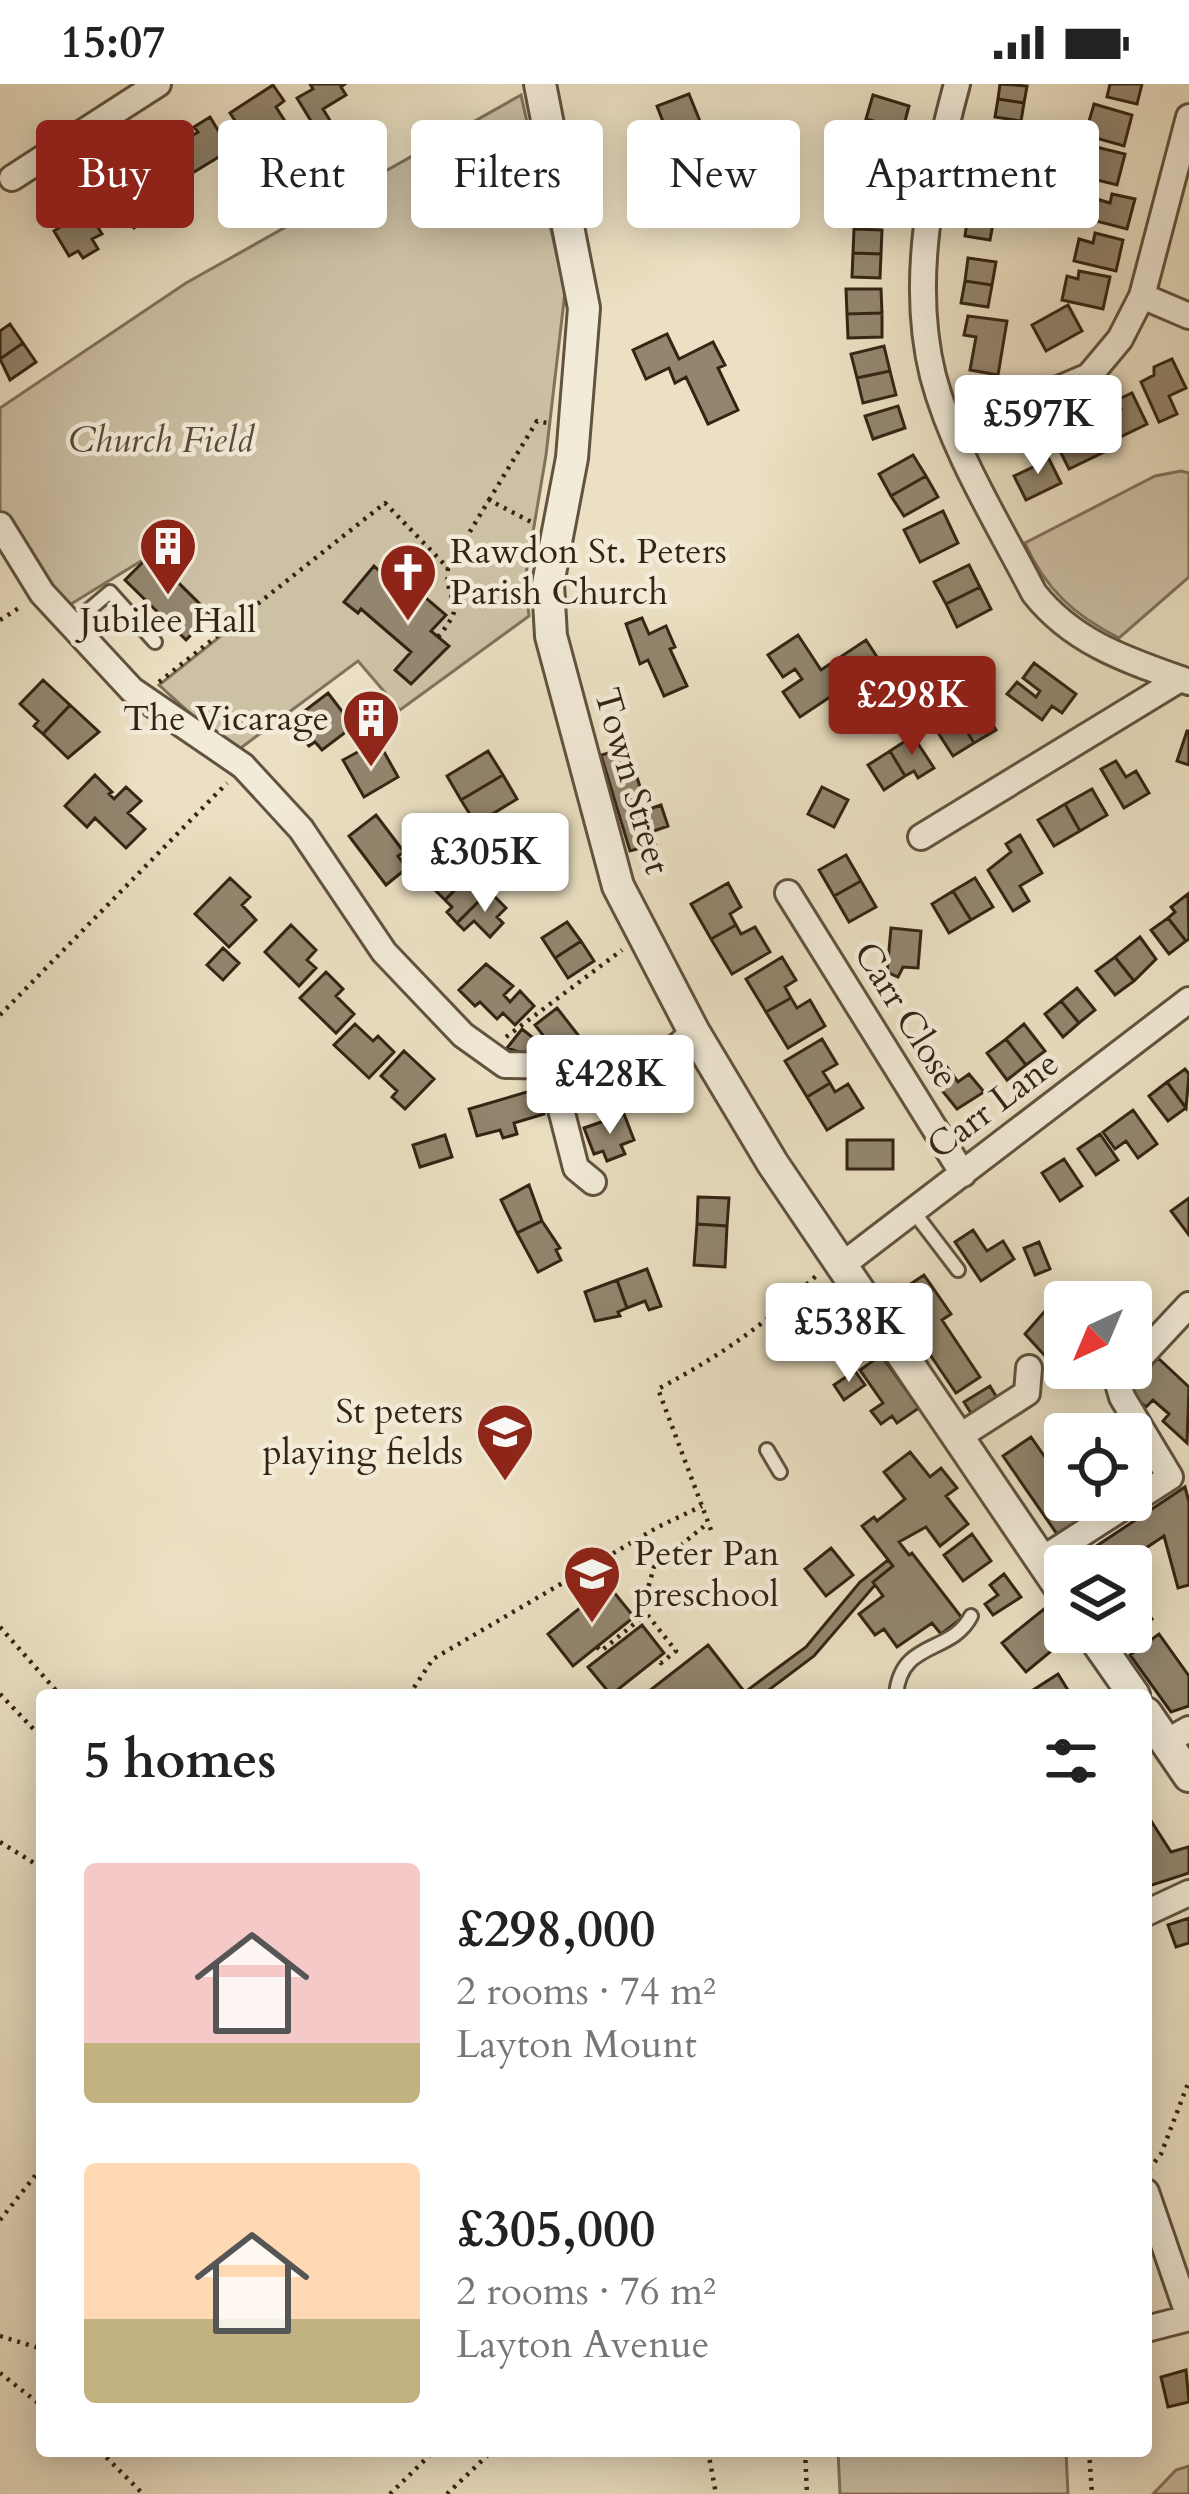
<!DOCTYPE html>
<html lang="en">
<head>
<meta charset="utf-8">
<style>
  :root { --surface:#fff; --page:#f6f6f6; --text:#222; --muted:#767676; --accent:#8f2418 }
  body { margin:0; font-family:Cardo,serif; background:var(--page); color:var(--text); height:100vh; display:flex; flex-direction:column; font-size:45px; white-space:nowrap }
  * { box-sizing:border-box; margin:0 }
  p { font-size:39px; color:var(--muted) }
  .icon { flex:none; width:66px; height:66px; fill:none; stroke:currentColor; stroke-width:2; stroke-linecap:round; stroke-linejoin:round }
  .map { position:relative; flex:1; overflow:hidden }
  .sheet { position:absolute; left:36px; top:1605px; width:1116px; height:768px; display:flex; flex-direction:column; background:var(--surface); border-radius:12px; box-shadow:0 6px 30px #0003 }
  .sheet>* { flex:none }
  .guide { position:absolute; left:36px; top:36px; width:1119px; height:108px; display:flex; gap:24px }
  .needle { width:78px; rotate:224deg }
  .fabs { position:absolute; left:1044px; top:1197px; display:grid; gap:24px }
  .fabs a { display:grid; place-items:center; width:108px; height:108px; border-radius:12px; background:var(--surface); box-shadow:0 6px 30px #0003; font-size:60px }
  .price { position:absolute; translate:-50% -102px; padding:0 27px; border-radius:12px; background:#fff; color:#222; font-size:39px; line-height:78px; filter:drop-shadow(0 3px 6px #0008) }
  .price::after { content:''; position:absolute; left:50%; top:72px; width:36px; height:27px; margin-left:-18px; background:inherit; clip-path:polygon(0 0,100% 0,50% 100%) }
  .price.selected { background:var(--accent); color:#fff }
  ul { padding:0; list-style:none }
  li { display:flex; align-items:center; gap:36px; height:300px; padding:0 48px }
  li span { display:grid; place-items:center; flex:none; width:336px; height:240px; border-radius:12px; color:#555 }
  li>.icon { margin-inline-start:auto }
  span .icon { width:144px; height:144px; fill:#fffc; stroke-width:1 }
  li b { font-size:51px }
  h2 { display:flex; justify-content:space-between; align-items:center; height:144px; padding:0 48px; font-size:51px }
  .pill { padding:0 42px; border-radius:12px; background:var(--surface); box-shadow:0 6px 30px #0003; font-size:42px; line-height:108px }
  .pill.selected { background:var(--accent); color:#fff }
  .status { display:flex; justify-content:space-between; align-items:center; height:84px; padding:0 60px; background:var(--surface); direction:ltr }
  .status svg { height:33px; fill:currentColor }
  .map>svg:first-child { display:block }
  .green { fill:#ccc0a5; stroke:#80725c; stroke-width:3 }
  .building { fill:#93866f; stroke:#332413; stroke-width:3 }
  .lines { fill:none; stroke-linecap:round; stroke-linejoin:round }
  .service-casing { stroke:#61533f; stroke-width:18 }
  .minor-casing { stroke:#61533f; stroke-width:30 }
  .tertiary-casing { stroke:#61533f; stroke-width:36 }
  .path { stroke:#332413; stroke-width:4.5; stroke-dasharray:3 6; stroke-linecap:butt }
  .service { stroke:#f2ebd8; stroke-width:12 }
  .minor { stroke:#f2ebd8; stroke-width:24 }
  .tertiary { stroke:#f2ebd8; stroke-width:30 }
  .labels { text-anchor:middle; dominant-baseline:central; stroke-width:9; stroke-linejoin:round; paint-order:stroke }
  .park-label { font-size:36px; font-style:italic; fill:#594b38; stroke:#f2ebd8 }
  .poi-label { font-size:36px; fill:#332413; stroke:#f2ebd8; text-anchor:start }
  .street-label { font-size:36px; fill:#332413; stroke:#f2ebd8 }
</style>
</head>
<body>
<div class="status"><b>15:07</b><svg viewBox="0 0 49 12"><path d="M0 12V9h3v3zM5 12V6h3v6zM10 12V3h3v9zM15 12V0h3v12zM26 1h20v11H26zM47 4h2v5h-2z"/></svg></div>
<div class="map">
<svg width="1189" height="2410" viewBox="0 0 1189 2410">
  <rect width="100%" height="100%" fill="#ebe0c3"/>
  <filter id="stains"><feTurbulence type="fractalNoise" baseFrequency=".00167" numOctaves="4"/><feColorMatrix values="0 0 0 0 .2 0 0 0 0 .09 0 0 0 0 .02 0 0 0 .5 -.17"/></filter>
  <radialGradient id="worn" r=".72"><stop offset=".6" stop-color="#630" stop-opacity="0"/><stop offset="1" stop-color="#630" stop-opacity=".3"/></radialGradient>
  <path class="green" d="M521,11L565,208L546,371L525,496L529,532L400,626L358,577L234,669L159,601L227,547L151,471L58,528L0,441V324L186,199Z
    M1181,387L1189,389V493L1119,554C1074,531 1046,506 1025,459L1155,392Z
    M838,2367H1066L1068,2410H840Z
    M1189,2382V2410H1153L1176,2386Z"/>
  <path class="building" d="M310,0H345L341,3L346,11L323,25L342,56L328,65L297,14L313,5Z
    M1000,0L1027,2L1024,19L998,15Z
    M1110,0H1142L1137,20L1107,13Z
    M273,1L284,17L276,23L290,45L260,64L252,52L247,55L230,29Z
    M689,10L706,52L696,55L700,67L708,64L715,82L680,95L673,76L677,74L657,22Z
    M873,11L909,22L903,45L866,35Z
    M998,15L1024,19L1021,37L995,33Z
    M1094,20L1132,31L1124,62L1085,51Z
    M210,33L230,66L186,93L169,66L198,48L194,43Z
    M866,35L903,45L897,68L860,58Z
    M984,53L1012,58L1011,66L1024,68L1022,78L981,71Z
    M1096,63L1125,70L1117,101L1089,94Z
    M981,71L1022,78L1019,97L978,90Z
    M860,83L892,90L887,113L855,106Z
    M133,90L158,128L134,144L109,106Z
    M973,101L998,105L994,134L968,130Z
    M855,106L887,113L882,137L850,130Z
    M1112,110L1135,115L1127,145L1088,135L1093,114L1110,119Z
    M87,126L102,150L92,155L98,165L83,174L78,167L69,172L54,147Z
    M968,130L994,134L990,156L965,152Z
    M854,145L882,146L881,170L853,169Z
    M1095,149L1123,156L1116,187L1074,177L1079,155L1093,159Z
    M853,169L881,170L880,194L852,193Z
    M968,174L996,178L992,201L965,197Z
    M1079,187L1110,193L1103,225L1062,216L1067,192L1078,195Z
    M965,197L992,201L988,223L961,219Z
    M846,205H881L882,229L847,230Z
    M1068,221L1082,247L1046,267L1032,241Z
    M882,229V253L848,254L847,230Z
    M968,232L1007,237L998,291L970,286L976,253L964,251Z
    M10,240L23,259L0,275V247Z
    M667,250L679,275L713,258L725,281L718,284L738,326L708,340L686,293L675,299L669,284L646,295L633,266Z
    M23,259L36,278L10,296L0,275Z
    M884,262L890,287L857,294L851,270Z
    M1172,275L1186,304L1169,312L1177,330L1159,338L1141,298L1154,291V283Z
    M890,287L896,311L863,319L857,294Z
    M1132,309L1147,340L1114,356L1103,334L1121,325L1117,316Z
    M898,322L905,344L873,355L865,332Z
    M1088,336L1104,368L1069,385L1057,361L1078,351L1074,343Z
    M1045,367L1061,399L1026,416L1014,392L1035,382L1031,374Z
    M913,371L926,392L891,412L879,390Z
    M926,392L938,413L904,432L891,412Z
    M943,427L958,459L920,478L904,446Z
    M150,471L211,531L186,556L125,496Z
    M969,481L980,503L946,520L934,498Z
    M374,482L386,493L393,486L446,531L431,547L449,562L411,600L395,586L411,568L361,525L358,529L344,518Z
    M980,503L991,525L957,543L946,520Z
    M642,534L649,550L666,542L675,563L670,565L687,602L664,612L648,576L640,580L626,540Z
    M798,551L821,586L866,556L881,579L800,633L783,608L802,595L795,585L783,593L768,571Z
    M1034,579L1076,610L1062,629L1052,622L1042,636L1007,610L1017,598L1036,613L1040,607L1023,594Z
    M43,596L70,621L43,650L34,642L38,637L20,620Z
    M328,609L344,630L354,623L363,635L322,666L315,658L309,662L299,649L307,643L298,632Z
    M979,617L996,646L974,659L957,631Z
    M70,621L99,648L68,674L43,650Z
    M957,631L974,659L953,672L935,644Z
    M1187,647H1189V681L1177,677Z
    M913,652L934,684L918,694L914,687L905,692L890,667Z
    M378,657L398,693L364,713L343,676Z
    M620,666L625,682L633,680L647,726L661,721L668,742L651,748L655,760L630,767L601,671Z
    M488,667L503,691L461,716L447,692Z
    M890,667L905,692L884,706L868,681Z
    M1116,677L1126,693L1136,687L1149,709L1124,724L1101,685Z
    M95,691L112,708L109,710L114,715L126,703L141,717L128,729L145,745L126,764L95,734L87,743L65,722Z
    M503,691L517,715L476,740L461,716Z
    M822,703L848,716L834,743L808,730Z
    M1092,705L1107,731L1080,747L1065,720Z
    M1065,720L1080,747L1054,762L1038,736Z
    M376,731L404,768L398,772L407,784L386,801L349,752Z
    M1020,751L1042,789L1020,802L1029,817L1013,827L988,786L1011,768L1006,760Z
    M450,768L472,789L445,816L432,803L446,789L438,780Z
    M846,771L861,797L834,812L819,786Z
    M472,789L489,807L457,839L447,828L452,823L445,816Z
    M230,794L250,813L242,821L256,836L229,863L195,830Z
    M975,794L993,823L971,836L953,807Z
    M861,797L876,823L849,838L834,812Z
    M728,799L741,823L730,830L736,841L711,855L691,820Z
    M489,807L506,824L497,833L503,839L490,853L474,837L464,846L457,839Z
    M953,807L971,836L949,849L932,820Z
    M1188,810L1189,855L1186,857L1168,834L1175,828L1171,823Z
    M1168,834L1186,857L1169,870L1151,846Z
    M567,838L581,857L555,874L542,854Z
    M291,841L316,866L307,876L316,884L299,902L265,868Z
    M736,841L741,850L755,843L770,868L732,890L711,855Z
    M891,844L921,847L918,884L903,883L898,893L887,888Z
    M1140,853L1156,875L1134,897L1115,873Z
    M581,857L594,877L568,894L555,874Z
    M223,864L239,879L223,896L207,881Z
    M782,873L796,896L785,903L791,914L766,928L746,895Z
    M1115,873L1134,897L1115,911L1096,887Z
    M486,880L513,902L504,911L510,918L520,907L534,922L515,941L503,929L497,935L480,918L475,922L459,906Z
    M326,888L343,905L336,912L354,930L336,949L300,914Z
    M1077,904L1095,926L1079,939L1061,917Z
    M791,914L797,924L810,916L825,942L788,964L766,928Z
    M1061,917L1079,939L1063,953L1045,930Z
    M557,924L582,956L560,973L535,941Z
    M355,940L373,957L378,952L394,968L369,994L334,961Z
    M1024,940L1045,967L1026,981L1006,955Z
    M522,945L541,960L532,972L507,964Z
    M822,955L837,980L823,988L830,999L807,1013L785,977Z
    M1006,955L1026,981L1007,996L987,969Z
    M404,967L434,995L405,1025L392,1013L397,1007L381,992Z
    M946,982L958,998L969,990L984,1008L957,1025L932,994Z
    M1185,985L1189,990L1186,1024L1167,998Z
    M1167,998L1186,1024L1168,1037L1149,1012Z
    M830,999L835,1008L848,1000L863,1024L827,1046L807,1013Z
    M537,1005L544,1030L514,1039L517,1050L503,1054L500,1046L477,1052L469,1025Z
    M1133,1026L1157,1060L1138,1074L1126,1057L1115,1065L1103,1048Z
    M624,1030L634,1056L621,1061L625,1070L607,1077L603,1067L594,1070L584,1044Z
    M1100,1050L1118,1076L1096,1091L1078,1065Z
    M445,1051L452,1073L420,1083L413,1061Z
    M847,1056H893V1085H847Z
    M1064,1075L1082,1102L1060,1117L1042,1089Z
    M529,1101L542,1137L517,1149L501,1116Z
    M698,1113L729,1114L727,1142L697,1140Z
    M1189,1114V1151L1171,1127Z
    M542,1137L560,1164L556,1166L561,1176L538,1188L517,1149Z
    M697,1140L727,1142L725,1183L694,1181Z
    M973,1146L987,1167L1003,1157L1014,1175L981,1197L955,1158Z
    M1039,1158L1050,1185L1035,1191L1024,1164Z
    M647,1185L661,1222L649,1226L645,1217L627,1224L617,1196Z
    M924,1191L951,1230L942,1236L980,1293L956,1309L891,1213Z
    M617,1196L627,1224L618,1228L620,1232L595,1237L585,1208Z
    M1051,1220L1065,1232V1275L1057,1285L1025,1250Z
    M881,1271L919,1324L897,1339L892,1332L881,1340L871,1327L883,1319L860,1286Z
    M1158,1274L1189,1303L1187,1359L1163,1337L1169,1330L1153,1316L1146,1323L1128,1307Z
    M1092,1284H1119L1121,1287L1103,1300Z
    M855,1287L865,1301L844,1316L834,1301Z
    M990,1302L1000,1319L974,1334L964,1318Z
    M1031,1353L1065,1402V1416H1074L1087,1434L1059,1453L1003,1372Z
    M1139,1364L1154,1386L1131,1401V1370Z
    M910,1368L930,1393L941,1384L957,1404L946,1412L968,1440L940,1462L926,1443L899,1458L909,1471L912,1469L962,1534L941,1550L932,1539L897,1563L884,1545L875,1551L859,1530L883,1512L873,1498L893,1482L862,1442L874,1433L877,1437L905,1415L884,1388Z
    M1185,1403L1189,1418V1501L1178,1504L1164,1452L1119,1482H1073L1071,1479Z
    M972,1450L991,1477L963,1497L944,1471Z
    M831,1464L853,1491L826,1512L805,1485Z
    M888,1476L893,1482L873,1498L875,1501L814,1572L762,1611H747L745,1608L806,1563L860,1498Z
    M1004,1490L1021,1513L993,1531L985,1520L998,1511L990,1501Z
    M608,1501L634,1533L573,1582L548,1550Z
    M1131,1503L1152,1535L1122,1555L1117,1548H1131Z
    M1044,1525L1067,1554L1026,1588L1002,1559Z
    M642,1541L664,1569L611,1611L588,1583Z
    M1159,1550L1189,1592V1622L1171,1628L1130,1571Z
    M708,1561L747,1611H644Z
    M1058,1590L1071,1611H1032L1030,1608Z
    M1146,1729L1171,1768L1188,1763L1189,1767V1789L1146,1803Z
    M1189,1834V1859L1176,1863L1168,1841Z
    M1186,2286L1189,2318L1168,2323L1161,2293Z"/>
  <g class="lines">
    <g class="service-casing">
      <path id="service" d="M71,541L110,508L155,558
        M913,1127L958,1186
        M797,1247L859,1211
        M767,1366L780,1388
        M896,1611C901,1555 951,1571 971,1532"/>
    </g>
    <g class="minor-casing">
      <path id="minor" d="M957,0C932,93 909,196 933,292C953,368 998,439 1034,509C1074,560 1130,577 1189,598
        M12,94L158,0
        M1142,212L1189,232
        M953,350L1089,292L1120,255L1142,212L1189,33
        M0,441L42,509L132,606L243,682L301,745L384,868L463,951L505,981L624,983L665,973L694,948
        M921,753L1180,595
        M788,809L963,1090
        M550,982L576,1084L593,1098
        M841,1182L1189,916
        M1131,1283L1189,1221
        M957,1354L1027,1309L1029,1284
        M1041,1476L1170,1393L1122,1313L1119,1303L1130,1284
        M1166,1658L1189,1645
        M1146,1829L1189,1809
        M1146,2108L1189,2233
        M1146,2245L1189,2234"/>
    </g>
    <g class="tertiary-casing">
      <path id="tertiary" d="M540,0L584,224L572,374L548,500L551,552L618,802L694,948L773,1080L1065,1511
        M1090,1548L1134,1611
        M1146,1629L1189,1692"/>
    </g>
    <path class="path" d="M489,416L537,337L547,339
      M0,536L22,522
      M438,553C471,513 444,524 448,484L489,416L535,440
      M159,598L385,419L448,484
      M0,931L227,699
      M506,953L622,866
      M711,1446L658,1305C725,1269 763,1242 818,1190
      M642,1524L676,1567L661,1579L658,1574
      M0,1543L60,1611
      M597,1563L601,1567L639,1536L654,1483L708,1439
      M0,1610L42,1654
      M409,1611L433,1575L658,1443L702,1422
      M0,1758L42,1784
      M1149,2085L1161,2070L1189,1997
      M0,2136L42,2083
      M0,2252L42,2265
      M0,2289L42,2322
      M100,2367L143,2410
      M708,2367L716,2410
      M805,2367L807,2410
      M1089,2367L1092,2410
      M390,2410L434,2367
      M447,2410L492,2367"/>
    <use href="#service" class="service"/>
    <use href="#minor" class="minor"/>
    <use href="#tertiary" class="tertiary"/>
  </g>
  <defs>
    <g id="building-pin" transform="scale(3)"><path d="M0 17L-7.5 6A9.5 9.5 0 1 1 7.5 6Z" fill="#8f2418" stroke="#f2ebd8"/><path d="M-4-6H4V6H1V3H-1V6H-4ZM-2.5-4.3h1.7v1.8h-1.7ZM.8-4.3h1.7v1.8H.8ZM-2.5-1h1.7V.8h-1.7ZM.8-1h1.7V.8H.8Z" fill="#fff"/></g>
    <g id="church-pin" transform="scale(3)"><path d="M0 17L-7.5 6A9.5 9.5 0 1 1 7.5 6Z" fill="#8f2418" stroke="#f2ebd8"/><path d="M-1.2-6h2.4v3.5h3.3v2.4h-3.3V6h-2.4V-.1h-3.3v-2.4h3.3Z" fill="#fff"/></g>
    <g id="school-pin" transform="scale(3)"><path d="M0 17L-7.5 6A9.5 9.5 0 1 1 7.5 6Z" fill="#8f2418" stroke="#f2ebd8"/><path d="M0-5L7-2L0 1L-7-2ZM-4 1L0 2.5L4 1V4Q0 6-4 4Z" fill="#fff"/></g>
  </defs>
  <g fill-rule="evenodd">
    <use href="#building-pin" x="168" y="462"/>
    <use href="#church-pin" x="408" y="488"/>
    <use href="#building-pin" x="371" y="634"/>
    <use href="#school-pin" x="505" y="1348"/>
    <use href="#school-pin" x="592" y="1490"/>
  </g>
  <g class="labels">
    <g class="park-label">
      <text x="161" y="356">Church Field</text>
    </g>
    <g class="poi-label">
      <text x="450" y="467">Rawdon St. Peters<tspan x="450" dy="41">Parish Church</tspan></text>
      <text x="168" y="536" text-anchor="middle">Jubilee Hall</text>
      <text x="329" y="634" text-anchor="end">The Vicarage</text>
      <text x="463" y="1327" text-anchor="end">St peters<tspan x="463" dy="41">playing fields</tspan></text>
      <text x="634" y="1469">Peter Pan<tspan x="634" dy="41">preschool</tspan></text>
    </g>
    <g class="street-label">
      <text transform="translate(632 697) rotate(74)">Town Street</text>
      <text transform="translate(906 931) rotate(58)">Carr Close</text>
      <text transform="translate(993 1021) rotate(-37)">Carr Lane</text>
    </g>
  </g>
  <rect width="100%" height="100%" filter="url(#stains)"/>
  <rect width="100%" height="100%" fill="url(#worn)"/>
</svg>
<div class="fabs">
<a><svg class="needle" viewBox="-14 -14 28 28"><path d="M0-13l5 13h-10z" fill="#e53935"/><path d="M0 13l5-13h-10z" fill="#767676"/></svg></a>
<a><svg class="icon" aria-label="locate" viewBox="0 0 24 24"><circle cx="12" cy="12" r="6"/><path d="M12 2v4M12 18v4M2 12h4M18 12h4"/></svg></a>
<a><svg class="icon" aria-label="layers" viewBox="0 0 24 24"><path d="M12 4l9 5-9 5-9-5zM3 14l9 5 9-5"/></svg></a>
</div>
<b class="price" style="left:1038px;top:393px">£597K</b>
<b class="price selected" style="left:912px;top:674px">£298K</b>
<b class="price" style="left:485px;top:831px">£305K</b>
<b class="price" style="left:610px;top:1053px">£428K</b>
<b class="price" style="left:849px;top:1301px">£538K</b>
<div class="guide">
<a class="pill selected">Buy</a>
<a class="pill">Rent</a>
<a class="pill">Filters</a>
<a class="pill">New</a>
<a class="pill">Apartment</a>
</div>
<section class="sheet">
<h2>5 homes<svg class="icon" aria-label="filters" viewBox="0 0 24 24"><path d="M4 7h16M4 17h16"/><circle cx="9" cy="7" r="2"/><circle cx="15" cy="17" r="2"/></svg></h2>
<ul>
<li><span style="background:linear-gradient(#f6c9c9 75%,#c2b280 0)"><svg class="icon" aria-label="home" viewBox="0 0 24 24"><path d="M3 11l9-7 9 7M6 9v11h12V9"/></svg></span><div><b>£298,000</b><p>2 rooms · 74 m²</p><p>Layton Mount</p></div></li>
<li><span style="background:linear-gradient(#ffd9b3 65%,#c2b280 0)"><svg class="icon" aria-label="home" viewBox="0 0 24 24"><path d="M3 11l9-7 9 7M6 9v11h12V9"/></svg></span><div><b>£305,000</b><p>2 rooms · 76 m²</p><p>Layton Avenue</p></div></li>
</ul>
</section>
</div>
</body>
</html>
